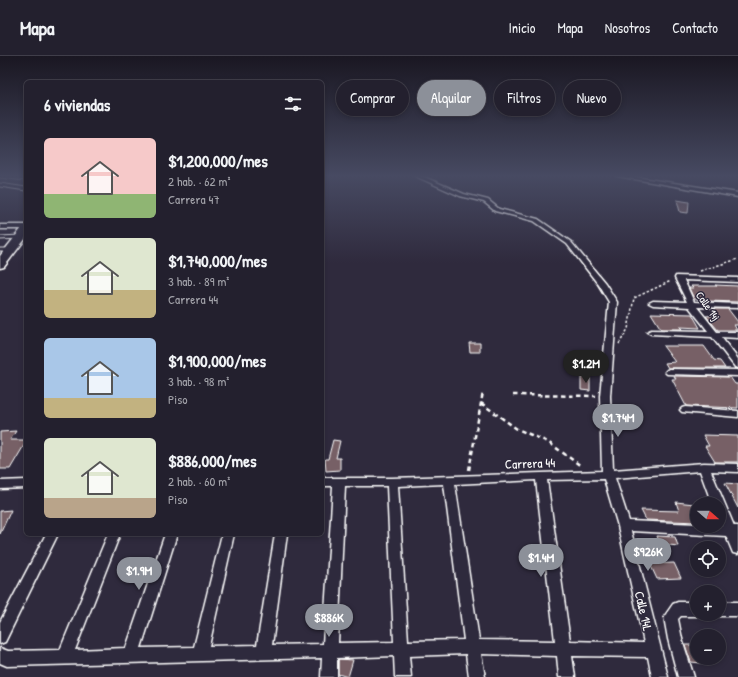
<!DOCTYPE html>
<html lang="es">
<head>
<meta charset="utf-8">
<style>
  :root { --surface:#23202e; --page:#2f2d3a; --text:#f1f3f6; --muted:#a3a3aa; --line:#403e4a; --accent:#8c9099 }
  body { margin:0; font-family:"Patrick Hand",sans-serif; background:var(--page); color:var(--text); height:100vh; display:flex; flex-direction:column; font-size:15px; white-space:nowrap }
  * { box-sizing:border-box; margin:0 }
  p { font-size:13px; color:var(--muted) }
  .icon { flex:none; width:22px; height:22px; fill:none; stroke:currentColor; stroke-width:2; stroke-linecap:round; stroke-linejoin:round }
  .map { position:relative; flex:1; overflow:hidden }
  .side { position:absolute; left:24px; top:24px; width:300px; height:456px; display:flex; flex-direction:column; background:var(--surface); border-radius:6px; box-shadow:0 2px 6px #0003,0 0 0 1px var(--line) }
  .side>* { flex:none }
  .hud { position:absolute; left:336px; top:24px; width:342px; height:36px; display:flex; gap:8px }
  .needle { width:26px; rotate:110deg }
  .controls { position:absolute; left:690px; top:441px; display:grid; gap:8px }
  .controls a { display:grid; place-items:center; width:36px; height:36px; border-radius:50%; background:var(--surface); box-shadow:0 2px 6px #0003,0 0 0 1px var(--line); font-size:20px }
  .price { position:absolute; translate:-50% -34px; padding:0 9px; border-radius:14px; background:var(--accent); color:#fff; font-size:13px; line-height:26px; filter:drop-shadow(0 1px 2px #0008) }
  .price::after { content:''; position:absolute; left:50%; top:24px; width:12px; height:9px; margin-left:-6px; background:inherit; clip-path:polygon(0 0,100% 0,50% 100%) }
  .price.current { background:#222; color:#fff }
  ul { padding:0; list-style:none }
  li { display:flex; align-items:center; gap:12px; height:100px; padding:0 20px }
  li span { display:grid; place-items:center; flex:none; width:112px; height:80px; border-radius:6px; color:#555 }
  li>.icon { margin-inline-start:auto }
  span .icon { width:48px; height:48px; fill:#fffc; stroke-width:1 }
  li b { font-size:17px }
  h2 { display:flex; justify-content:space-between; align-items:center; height:48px; padding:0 20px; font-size:17px }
  .tag { padding:0 14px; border-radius:18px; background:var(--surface); box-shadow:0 2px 6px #0003,0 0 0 1px var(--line); font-size:14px; line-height:36px }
  .tag.current { background:var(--accent); color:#fff }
  header { display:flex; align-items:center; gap:24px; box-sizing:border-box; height:56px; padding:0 20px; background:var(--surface); border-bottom:1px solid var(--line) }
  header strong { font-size:19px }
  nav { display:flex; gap:22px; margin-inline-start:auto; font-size:14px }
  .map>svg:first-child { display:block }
  .building { fill:#776066; stroke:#fff }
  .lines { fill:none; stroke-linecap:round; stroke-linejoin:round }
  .lane-casing { stroke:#fff; stroke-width:5 }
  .street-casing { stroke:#fff; stroke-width:3 }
  .highway-casing { stroke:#fff; stroke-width:3 }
  .path-far1 { stroke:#fff; stroke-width:1.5; stroke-dasharray:2.5 2; stroke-linecap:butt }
  .path { stroke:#fff; stroke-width:2.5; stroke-dasharray:4.5 3.5; stroke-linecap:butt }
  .lane { stroke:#2f2a3d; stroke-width:3 }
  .street { fill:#2f2a3d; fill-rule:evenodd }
  .highway { fill:#2f2a3d; fill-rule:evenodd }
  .labels { text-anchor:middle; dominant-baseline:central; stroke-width:3; stroke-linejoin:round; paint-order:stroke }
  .street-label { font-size:11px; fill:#fff; stroke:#2f2a3d }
  .near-street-label { font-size:13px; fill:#fff; stroke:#2f2a3d }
</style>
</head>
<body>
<header>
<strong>Mapa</strong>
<nav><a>Inicio</a><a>Mapa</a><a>Nosotros</a><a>Contacto</a></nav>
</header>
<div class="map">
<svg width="738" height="621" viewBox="0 0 738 621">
  <rect width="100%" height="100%" fill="#2f2a3d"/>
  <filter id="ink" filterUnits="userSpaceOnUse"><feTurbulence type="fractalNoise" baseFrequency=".025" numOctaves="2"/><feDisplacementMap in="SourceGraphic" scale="8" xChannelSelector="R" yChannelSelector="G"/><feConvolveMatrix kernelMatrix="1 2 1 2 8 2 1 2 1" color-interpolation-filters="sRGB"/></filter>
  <g filter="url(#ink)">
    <path class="building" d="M677,144L689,146L688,157L680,156Z
      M715,229L738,230V246L708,245L707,243H694L689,232H693L691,230H717Z
      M713,253H728L738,266V269H734L737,274H718L706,260L717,259Z
      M651,257L692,258L700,272L680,271L682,273H661Z
      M469,287H480V296H470Z
      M663,290H704L714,304L720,305L725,312H668L665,307L675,306Z
      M674,320L730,321L735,328H738V352L686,350L672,323H676Z
      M581,321L590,322V335L581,334Z
      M16,375L10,384H26V386L10,413H0V376Z
      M703,379L738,380V406H715L705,390H709Z
      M333,384L340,385L336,402H340V414L326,415L325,403H328Z
      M725,427L738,428V452Z
      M676,446L694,448L697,455V466L646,464L641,454L679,455Z
      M11,454L0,478V455Z
      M657,480L675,481L678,490L660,488Z
      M674,507L681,522L657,523L650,508Z
      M685,589H694L697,602H699L701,607L691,606Z
      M338,603L353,604L348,621L338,618Z"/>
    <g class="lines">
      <g class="lane-casing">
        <path id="lane" d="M0,120L26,123
          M0,129L26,133
          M0,182L21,181
          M0,194H9"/>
      </g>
      <g class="street-casing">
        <path id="street" d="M415,120H422L464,138L488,144L499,153L538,163L571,186L605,227L617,246L610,340L613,414L704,407L738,408V416L711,415L734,470H738V498L733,497L726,480L631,475L668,621H652L648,601L572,600L575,621H559L557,600L481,598L485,621H469L466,598L409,600L411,621H395L394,600L337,602V621H321L322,602L7,610L0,607V592L8,595L60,594L108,478H120L75,594L126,592L165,478H177L141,592L194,591L222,478H234L209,590L257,589L275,478H287L272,589L323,588L333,430H322V422H392L602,415L600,340L609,246L598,228L567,188L534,165L495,155L484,146L460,140ZM700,415L712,448H719V463L722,469L697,470V468L629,465L615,422ZM604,423L618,470L644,587L570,585L547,424ZM536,424L555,585L479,584L455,428ZM444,428L464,584L408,585L398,430ZM345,430H387L394,586L338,587Z
          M617,120H629L738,137V141Z
          M0,169H26V173H0Z
          M676,220L738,222V226L684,224L694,246L738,248V252L697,251L717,276H738V282L721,281L738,303V312L735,311L712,281L651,278L647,276L651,274L708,275L689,251L653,249L649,247L653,245L687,246L675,222Z
          M670,313L738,314V320L667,318L665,316L667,314Z
          M685,351L738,355V361L682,356L680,354L682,352Z
          M26,424V432L0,433V425Z
          M46,478H58L5,586L0,588V566Z
          M678,546H697V558H701L697,560H681L678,563L682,583L694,621H678L668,583L664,561L673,548Z
          M719,546H738V560H719L715,558H719Z"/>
      </g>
      <g class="highway-casing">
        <path id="highway" d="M26,171V182L4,211L0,212V200L22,172Z"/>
      </g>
      <path class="path-far1" d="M700,215L738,203
        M619,288L628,273L634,242L671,225"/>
      <path class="path" d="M513,339L596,340
        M481,347L517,373L548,386L581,410
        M469,414L483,336"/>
      <use href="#lane" class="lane"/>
      <use href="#street" class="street"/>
      <use href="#highway" class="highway"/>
    </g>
  </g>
  <linearGradient id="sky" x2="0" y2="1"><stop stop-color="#1a1722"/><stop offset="0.58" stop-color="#474a62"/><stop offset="1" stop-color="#474a62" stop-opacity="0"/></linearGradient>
  <rect width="738" height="207" fill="url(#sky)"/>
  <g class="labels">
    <g class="street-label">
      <text transform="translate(708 250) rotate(55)">Calle 14j</text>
    </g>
    <g class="near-street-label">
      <text transform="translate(530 407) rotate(-2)">Carrera 44</text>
      <text transform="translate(644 555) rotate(77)">Calle 14L</text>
    </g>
  </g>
</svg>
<div class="controls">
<a><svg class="needle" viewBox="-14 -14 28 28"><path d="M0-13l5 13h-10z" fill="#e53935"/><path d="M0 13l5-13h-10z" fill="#a3a3aa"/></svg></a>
<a><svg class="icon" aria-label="locate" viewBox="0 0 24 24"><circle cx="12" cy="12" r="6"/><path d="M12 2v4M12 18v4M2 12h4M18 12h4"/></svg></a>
<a>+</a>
<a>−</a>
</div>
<b class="price current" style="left:586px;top:328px">$1.2M</b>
<b class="price" style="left:618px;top:382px">$1.74M</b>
<b class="price" style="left:648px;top:516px">$926K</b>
<b class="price" style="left:541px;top:522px">$1.4M</b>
<b class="price" style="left:139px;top:535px">$1.9M</b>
<b class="price" style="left:329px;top:582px">$886K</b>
<div class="hud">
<a class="tag">Comprar</a>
<a class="tag current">Alquilar</a>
<a class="tag">Filtros</a>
<a class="tag">Nuevo</a>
</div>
<section class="side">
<h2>6 viviendas<svg class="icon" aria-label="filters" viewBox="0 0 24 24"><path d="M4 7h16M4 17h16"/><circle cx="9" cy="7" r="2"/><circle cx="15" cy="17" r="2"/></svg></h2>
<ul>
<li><span style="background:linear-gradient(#f6c9c9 70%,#8fb573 0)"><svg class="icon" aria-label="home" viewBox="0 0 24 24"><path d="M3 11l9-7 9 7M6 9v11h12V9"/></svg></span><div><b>$1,200,000/mes</b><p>2 hab. · 62 m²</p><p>Carrera 47</p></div></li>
<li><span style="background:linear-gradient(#dfe7d0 65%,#c2b280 0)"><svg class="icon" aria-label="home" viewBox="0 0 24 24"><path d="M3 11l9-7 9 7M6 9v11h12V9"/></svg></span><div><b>$1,740,000/mes</b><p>3 hab. · 89 m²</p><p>Carrera 44</p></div></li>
<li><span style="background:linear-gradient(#a9c7e8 75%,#c2b280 0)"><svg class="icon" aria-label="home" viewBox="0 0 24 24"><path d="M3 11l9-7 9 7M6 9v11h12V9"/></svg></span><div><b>$1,900,000/mes</b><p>3 hab. · 98 m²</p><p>Piso</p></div></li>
<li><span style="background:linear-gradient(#dfe7d0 75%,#b9a48a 0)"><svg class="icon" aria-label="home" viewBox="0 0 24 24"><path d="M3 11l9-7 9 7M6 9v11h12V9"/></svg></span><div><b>$886,000/mes</b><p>2 hab. · 60 m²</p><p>Piso</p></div></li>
</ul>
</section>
</div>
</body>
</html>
